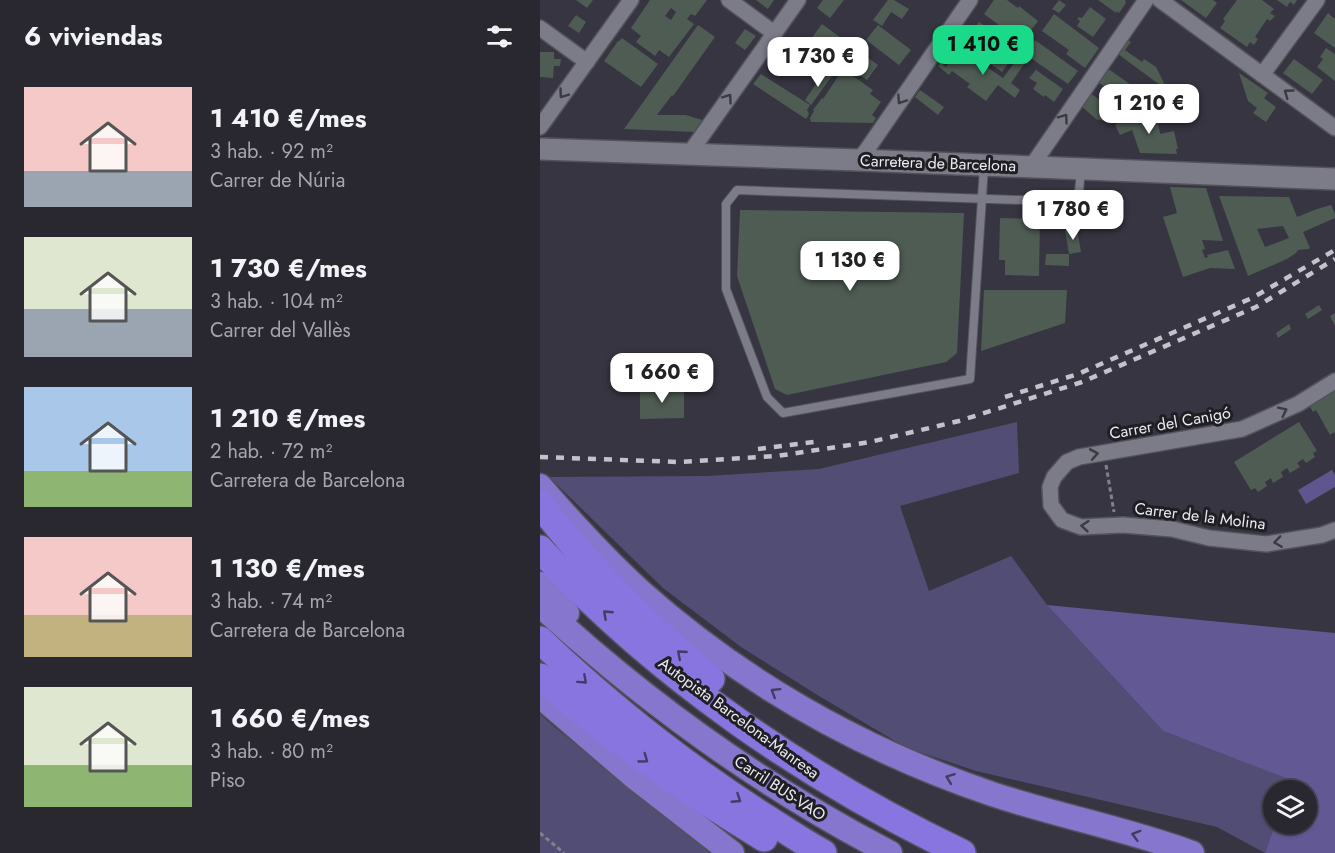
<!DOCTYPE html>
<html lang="es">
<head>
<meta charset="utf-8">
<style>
  :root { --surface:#292831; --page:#313039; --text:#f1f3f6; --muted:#a5a6ab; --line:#45444d; --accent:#1ad988 }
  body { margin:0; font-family:Jost,sans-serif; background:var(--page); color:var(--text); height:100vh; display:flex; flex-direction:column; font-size:22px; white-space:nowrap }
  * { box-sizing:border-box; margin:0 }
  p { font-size:20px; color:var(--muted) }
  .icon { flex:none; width:33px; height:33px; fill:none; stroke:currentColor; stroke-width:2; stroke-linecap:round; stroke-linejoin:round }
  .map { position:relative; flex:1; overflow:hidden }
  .panel { display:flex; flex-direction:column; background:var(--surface); width:540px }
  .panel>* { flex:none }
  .controls { position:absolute; left:723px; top:780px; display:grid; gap:12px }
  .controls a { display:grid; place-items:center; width:54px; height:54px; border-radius:50%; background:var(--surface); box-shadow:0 2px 4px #0004,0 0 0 2px var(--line); font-size:30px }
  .price { position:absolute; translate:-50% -51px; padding:0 14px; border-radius:12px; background:#fff; color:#222; font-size:20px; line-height:39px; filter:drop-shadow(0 2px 3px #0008) }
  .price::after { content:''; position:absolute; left:50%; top:36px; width:18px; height:14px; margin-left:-9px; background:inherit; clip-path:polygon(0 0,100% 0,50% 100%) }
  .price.active { background:var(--accent); color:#111 }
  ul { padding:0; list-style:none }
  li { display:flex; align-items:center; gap:18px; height:150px; padding:0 24px }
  li span { display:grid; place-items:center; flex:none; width:168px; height:120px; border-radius:0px; color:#555 }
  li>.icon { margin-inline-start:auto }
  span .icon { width:72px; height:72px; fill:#fffc; stroke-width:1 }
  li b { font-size:26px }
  h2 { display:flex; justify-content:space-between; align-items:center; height:72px; padding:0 24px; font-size:26px }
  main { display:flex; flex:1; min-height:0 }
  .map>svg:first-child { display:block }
  .green { fill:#524d74 }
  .forest { fill:#625994 }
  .water { fill:#5f5690 }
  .building { fill:#4f5c54; fill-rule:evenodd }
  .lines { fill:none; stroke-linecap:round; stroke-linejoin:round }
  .service-casing { stroke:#53525c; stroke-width:10 }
  .minor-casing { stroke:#53525c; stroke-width:18 }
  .secondary-casing { stroke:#53525c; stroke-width:24 }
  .trunk-casing { stroke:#53525c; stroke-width:27 }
  .motorway-casing { stroke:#53525c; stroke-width:30 }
  .path { stroke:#82808a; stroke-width:3; stroke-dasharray:4.5 3; stroke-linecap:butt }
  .service { stroke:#7c7b88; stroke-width:8 }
  .minor { stroke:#7c7b88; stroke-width:15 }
  .secondary { stroke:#7c7b88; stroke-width:21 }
  .trunk { stroke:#8676ce; stroke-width:24 }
  .motorway { stroke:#8875df; stroke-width:27 }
  .rail { stroke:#c4c3cb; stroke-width:4.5; stroke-dasharray:8 8; stroke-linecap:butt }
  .oneway { stroke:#3a3a41 }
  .oneway2 { stroke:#433c65 }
  .oneway3 { stroke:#423d5f }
  .labels { text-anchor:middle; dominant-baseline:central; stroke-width:6; stroke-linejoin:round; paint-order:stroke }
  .street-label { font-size:16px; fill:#eaeaf1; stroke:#1e1e23 }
</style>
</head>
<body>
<main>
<section class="panel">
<h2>6 viviendas<svg class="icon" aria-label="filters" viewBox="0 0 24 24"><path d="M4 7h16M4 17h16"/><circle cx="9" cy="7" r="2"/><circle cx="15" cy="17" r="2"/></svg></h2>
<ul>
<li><span style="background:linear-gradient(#f6c9c9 70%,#9aa5b1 0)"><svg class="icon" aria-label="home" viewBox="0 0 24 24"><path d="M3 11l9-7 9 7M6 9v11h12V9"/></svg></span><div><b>1 410 €/mes</b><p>3 hab. · 92 m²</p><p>Carrer de Núria</p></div></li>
<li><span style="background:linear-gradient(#dfe7d0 60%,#9aa5b1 0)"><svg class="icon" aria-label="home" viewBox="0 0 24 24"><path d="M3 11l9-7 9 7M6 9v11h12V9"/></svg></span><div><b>1 730 €/mes</b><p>3 hab. · 104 m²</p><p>Carrer del Vallès</p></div></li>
<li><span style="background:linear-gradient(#a9c7e8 70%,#8fb573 0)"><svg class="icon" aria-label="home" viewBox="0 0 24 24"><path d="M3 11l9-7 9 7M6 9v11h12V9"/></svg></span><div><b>1 210 €/mes</b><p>2 hab. · 72 m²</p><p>Carretera de Barcelona</p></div></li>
<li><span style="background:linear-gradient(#f6c9c9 65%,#c2b280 0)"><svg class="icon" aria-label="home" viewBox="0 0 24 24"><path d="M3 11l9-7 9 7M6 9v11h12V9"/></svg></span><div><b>1 130 €/mes</b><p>3 hab. · 74 m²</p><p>Carretera de Barcelona</p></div></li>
<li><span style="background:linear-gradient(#dfe7d0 65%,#8fb573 0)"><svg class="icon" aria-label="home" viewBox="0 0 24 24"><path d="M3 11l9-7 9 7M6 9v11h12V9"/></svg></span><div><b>1 660 €/mes</b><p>3 hab. · 80 m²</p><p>Piso</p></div></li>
</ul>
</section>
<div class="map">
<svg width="795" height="853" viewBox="0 0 795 853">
  <rect width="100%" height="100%" fill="#373541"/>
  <path class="green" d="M477,422L479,473L360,506L389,591L471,556L507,605L623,731L749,779L745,790H734L735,824L725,853L677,827L436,771L367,748L279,696L201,647L123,588L9,477L167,476L279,469Z
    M0,714L12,725L171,853H0Z"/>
  <path class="forest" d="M507,605L795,633V853H725L735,824H766V790H745L748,779L623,731Z"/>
  <path class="water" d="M792,470L795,475V487L766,504L758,490Z"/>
  <path class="building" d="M36,0H53L47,8Z
    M110,0H167L155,16L151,14L147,19L154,24L129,57L119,50L115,56L96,42L101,36L91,28ZM131,8L136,12L131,20L125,16Z
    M216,0H234L228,9Z
    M283,0H304L290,18L277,8Z
    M348,0H354L369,9L362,19L351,12L342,26L333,20Z
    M454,0H467L478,8L479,6L498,21L482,42L444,14Z
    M519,0L526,5L519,13L512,9Z
    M558,0H585L586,3L579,13L577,11L576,13Z
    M641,0H673L677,3L666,18Z
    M697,0H722L734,9L730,13L735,16L730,21L727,19L715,37L718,39L714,45L710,42L707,47L680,28L685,21L683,19Z
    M737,0H757L754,5L750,2L747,7Z
    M550,7L566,19L553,37L537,26L540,21L537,19L539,17L542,18Z
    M788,13L795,19V48L774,33Z
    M514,14L559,48L545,68L526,54L529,50L502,31Z
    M36,15L46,22L39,33L28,26Z
    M439,22L478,50L462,72L422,44Z
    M282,24L338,65L327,80L271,39Z
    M158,25L175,37L133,96L132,95L117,115H146L162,120L154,132L84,129Z
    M338,25L371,50L359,65L326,40Z
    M205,29L216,36L205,50L195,43Z
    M82,38L118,64L101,87L64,61L78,41H79Z
    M495,40L538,71L528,84L485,54Z
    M588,40L591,42L585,50L602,62L604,59L616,67L628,91L578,54Z
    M786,48L795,54V81L777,67L783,59L780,57Z
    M417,50L442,68L444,65L463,78L480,55L487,60L471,83L480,90L475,98L458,85L446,101L427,87L430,84L412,71L409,75L398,66L401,63L406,67Z
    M0,52H14V59H21L20,66H14L13,78L0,77Z
    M754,59L783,80L772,94L743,73Z
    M567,68L594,87L584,100L558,82Z
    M303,69L333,90L330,94L341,102L332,115L336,118L333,123L271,122L270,118L274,111L273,110L282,98L283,99Z
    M496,70L523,89L514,102L505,95L504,97L493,89L497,83L489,78Z
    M285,71L292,76L271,105L265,100Z
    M699,73L728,93L724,98L736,107L726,122L713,113L717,108L708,101Z
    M221,74L270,105L267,110L269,114L266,119L213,84Z
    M380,90L404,107L398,115L375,97Z
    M628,91L631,101L626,102V100L623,101L621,95Z
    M550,93L577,112L564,121L556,119L541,106Z
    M617,115L620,134L634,131L638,149H636L637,154L600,153L592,130L580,135L575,125L587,117L588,121L601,116Z
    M630,187L666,188L683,241L662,240L665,249L662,250L665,258L668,257L667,255L688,250L695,269L670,268L643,277L623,217L637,213Z
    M679,196L749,197L757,217L777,209L791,205L795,214V218L763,232L770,248L768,249L758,250L756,253L747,259L708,276ZM743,226L749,238L725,247L717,229Z
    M200,210L424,213L417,353L406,362L247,395L235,389L197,276Z
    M460,218L500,219L499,276L465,275V260H459Z
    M537,229L541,252L529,254L525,230Z
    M506,254H529V266L505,265Z
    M444,290H527L525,323L441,351Z
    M779,305L782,310L768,319L765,314Z
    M795,313V326L790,316Z
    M749,324L751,329L738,338L736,333Z
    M795,387V432L790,435L776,410L773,412L767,402Z
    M100,389H144V418L100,419Z
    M759,422L777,451L773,453L775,457L766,463L763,459L757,463L760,467L750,473L747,468L741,472L743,477L733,483L731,478L725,482L727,486L718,492L715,488L711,490L694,462Z"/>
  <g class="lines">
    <g class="service-casing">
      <path id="service" d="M444,166L442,198L430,379L243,413L227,397L186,289V204L197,190L538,202L541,170"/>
    </g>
    <g class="minor-casing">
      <path id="minor" d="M189,0L234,33
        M620,0L795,128
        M0,28L47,62
        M722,75L777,0
        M0,127L91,0
        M149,154L258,0
        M318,160L326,151L430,0
        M491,167L606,0
        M795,381L758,404L702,429L539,457L527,462L514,477L510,487L511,505L522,520L541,527L583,525L632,529L669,538L726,544L782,535L795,530"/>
    </g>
    <g class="secondary-casing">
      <path id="secondary" d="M0,149L318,160L795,179"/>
    </g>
    <g class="trunk-casing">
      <path id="trunk" d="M0,486C32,523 65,559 100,591C202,682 323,750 452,794C518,816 587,829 652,853
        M0,584L27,613
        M0,605C105,702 224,787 350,853
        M0,696L93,776L192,853"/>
    </g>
    <g class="motorway-casing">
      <path id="motorway" d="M0,504C50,569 108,627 171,679
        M0,549C115,675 269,780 422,853
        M0,640C68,705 141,763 220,814C241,827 261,841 283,853
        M0,677C70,738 145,790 224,838"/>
    </g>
    <path class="path" d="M566,465L574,512
      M0,833L24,853"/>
    <use href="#service" class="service"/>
    <use href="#minor" class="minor"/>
    <use href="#secondary" class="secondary"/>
    <use href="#trunk" class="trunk"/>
    <use href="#motorway" class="motorway"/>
    <path class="rail" d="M465,397L538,374L712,298L795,250
      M218,449L281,441
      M0,457L139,462L237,456L330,442L419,421L542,382L716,307L795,259"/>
  </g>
  <defs><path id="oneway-chevron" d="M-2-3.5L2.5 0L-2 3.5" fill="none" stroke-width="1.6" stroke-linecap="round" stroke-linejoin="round" transform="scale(1.5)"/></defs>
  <g class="oneway">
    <use href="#oneway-chevron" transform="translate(748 93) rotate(-144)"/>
    <use href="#oneway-chevron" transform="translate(23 94) rotate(126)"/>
    <use href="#oneway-chevron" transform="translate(188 98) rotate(-55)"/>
    <use href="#oneway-chevron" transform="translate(361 100) rotate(124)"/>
    <use href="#oneway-chevron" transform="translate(524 118) rotate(-55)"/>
    <use href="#oneway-chevron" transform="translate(743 411) rotate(-26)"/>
    <use href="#oneway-chevron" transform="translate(554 454) rotate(-10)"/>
    <use href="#oneway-chevron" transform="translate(545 526) rotate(-175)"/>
    <use href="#oneway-chevron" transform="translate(738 542) rotate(172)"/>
  </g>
  <g class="oneway2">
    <use href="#oneway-chevron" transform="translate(67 614) rotate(-137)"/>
    <use href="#oneway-chevron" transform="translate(141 654) rotate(-139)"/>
    <use href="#oneway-chevron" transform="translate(43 680) rotate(42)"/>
    <use href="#oneway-chevron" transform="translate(104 759) rotate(36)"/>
    <use href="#oneway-chevron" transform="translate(197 799) rotate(33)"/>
  </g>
  <g class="oneway3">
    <use href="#oneway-chevron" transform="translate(235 692) rotate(-148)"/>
    <use href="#oneway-chevron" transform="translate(410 778) rotate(-159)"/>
    <use href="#oneway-chevron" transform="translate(596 835) rotate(-164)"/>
  </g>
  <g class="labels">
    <g class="street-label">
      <text transform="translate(398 163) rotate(2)">Carretera de Barcelona</text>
      <text transform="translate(630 423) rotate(-10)">Carrer del Canigó</text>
      <text transform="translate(660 516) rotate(7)">Carrer de la Molina</text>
      <text transform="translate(199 718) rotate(36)">Autopista Barcelona-Manresa</text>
      <text transform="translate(240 788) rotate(33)">Carril BUS-VAO</text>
    </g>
  </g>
</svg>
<div class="controls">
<a><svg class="icon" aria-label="layers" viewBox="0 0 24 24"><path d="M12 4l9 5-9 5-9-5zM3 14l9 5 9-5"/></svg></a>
</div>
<b class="price active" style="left:443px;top:76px">1 410 €</b>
<b class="price" style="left:278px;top:88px">1 730 €</b>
<b class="price" style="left:609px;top:135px">1 210 €</b>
<b class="price" style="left:533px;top:241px">1 780 €</b>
<b class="price" style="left:310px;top:292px">1 130 €</b>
<b class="price" style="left:122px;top:404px">1 660 €</b>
</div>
</main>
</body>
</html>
